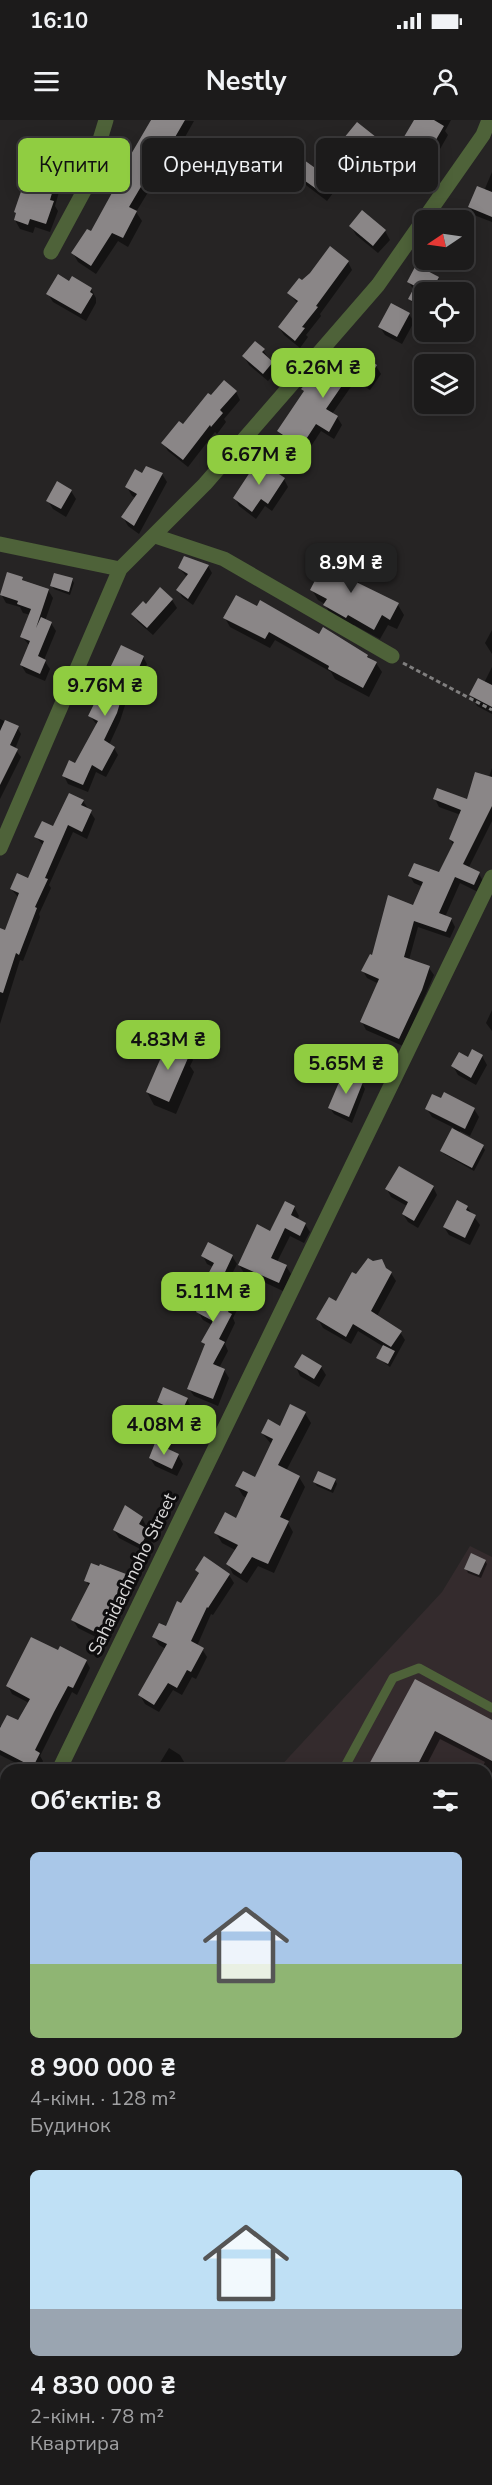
<!DOCTYPE html>
<html lang="uk">
<head>
<meta charset="utf-8">
<style>
  :root { --surface:#1c1b1b; --page:#252424; --text:#f1f3f6; --muted:#a0a1a3; --line:#3a393a; --accent:#90cd41 }
  body { margin:0; font-family:"Nunito Sans",sans-serif; background:var(--page); color:var(--text); height:100vh; display:flex; flex-direction:column; font-size:22px; white-space:nowrap }
  * { box-sizing:border-box; margin:0 }
  p { font-size:20px; color:var(--muted) }
  .icon { flex:none; width:33px; height:33px; fill:none; stroke:currentColor; stroke-width:2; stroke-linecap:round; stroke-linejoin:round }
  .map { position:relative; flex:1; overflow:hidden }
  .sheet { position:absolute; left:0px; top:1644px; width:492px; height:722px; display:flex; flex-direction:column; background:var(--surface); border-radius:18px 18px 0 0; box-shadow:0 3px 15px #0003,0 0 0 2px var(--line) }
  .sheet>* { flex:none }
  .top-card { position:absolute; left:18px; top:18px; width:456px; height:54px; display:flex; gap:12px }
  .needle { width:39px; rotate:257deg }
  .tools { position:absolute; left:414px; top:90px; display:grid; gap:12px }
  .tools a { display:grid; place-items:center; width:60px; height:60px; border-radius:9px; background:var(--surface); box-shadow:0 3px 15px #0003,0 0 0 2px var(--line); font-size:30px }
  .price { position:absolute; translate:-50% -51px; padding:0 14px; border-radius:12px; background:var(--accent); color:#111; font-size:20px; line-height:39px; filter:drop-shadow(0 2px 3px #0008) }
  .price::after { content:''; position:absolute; left:50%; top:36px; width:18px; height:14px; margin-left:-9px; background:inherit; clip-path:polygon(0 0,100% 0,50% 100%) }
  .price.selected { background:#222; color:#fff }
  ul { padding:0; list-style:none }
  li { display:grid; align-content:center; gap:12px; height:318px; padding:0 30px }
  li span { display:grid; place-items:center; height:186px; border-radius:9px; color:#555 }
  li>.icon { margin-inline-start:auto }
  span .icon { width:108px; height:108px; fill:#fffc; stroke-width:1 }
  li b { font-size:26px }
  h2 { display:flex; justify-content:space-between; align-items:center; height:72px; padding:0 30px; font-size:26px }
  .tag { padding:0 21px; border-radius:9px; background:var(--surface); box-shadow:0 3px 15px #0003,0 0 0 2px var(--line); font-size:21px; line-height:54px }
  .tag.selected { background:var(--accent); color:#111 }
  .status { display:flex; justify-content:space-between; align-items:center; height:42px; padding:0 30px; background:var(--surface); direction:ltr }
  .status svg { height:16px; fill:currentColor }
  header { display:flex; justify-content:space-between; align-items:center; height:78px; padding:0 30px; background:var(--surface); font-size:27px; font-weight:700 }
  .map>svg:first-child { display:block }
  .built { fill:#342b2d }
  .shadow { fill:#0007 }
  .building { fill:#8a8687 }
  .lines { fill:none; stroke-linecap:round; stroke-linejoin:round }
  .path { stroke:#807f7f; stroke-width:3; stroke-dasharray:4.5 3; stroke-linecap:butt }
  .service { stroke:#4e6239; stroke-width:9 }
  .minor { stroke:#4e6239; stroke-width:15 }
  .labels { text-anchor:middle; dominant-baseline:central; stroke-width:6; stroke-linejoin:round; paint-order:stroke }
  .street-label { font-size:18px; fill:#d9d8d8; stroke:#0e0d0e }
</style>
</head>
<body>
<div class="status"><b>16:10</b><svg viewBox="0 0 49 12"><path d="M0 12V9h3v3zM5 12V6h3v6zM10 12V3h3v9zM15 12V0h3v12zM26 1h20v11H26zM47 4h2v5h-2z"/></svg></div>
<header><svg class="icon" aria-label="menu" viewBox="0 0 24 24"><path d="M4 6h16M4 12h16M4 18h16"/></svg>Nestly<svg class="icon" aria-label="person" viewBox="0 0 24 24"><circle cx="12" cy="8" r="4"/><path d="M4 21q1-7 8-7t8 7"/></svg></header>
<div class="map">
<svg width="492" height="2365" viewBox="0 0 492 2365">
  <rect width="100%" height="100%" fill="#262424"/>
  <path class="built" d="M470,1426L492,1437V1900L486,1897V1650H277L442,1472Z"/>
  <path class="shadow" d="M150,0L194,1L162,58L158,56L136,92L142,101L128,127L118,121L96,154L78,142L73,133L91,114L112,75L108,67L120,55L151,2Z
    M416,0H451L445,11L448,15L428,50L404,36L400,27Z
    M341,25L385,26L390,34L374,54L346,33Z
    M43,27L48,35L61,39L66,47L55,86L58,91L50,112L35,107L33,113L20,109L15,100L27,58L24,53Z
    M289,48L331,61L336,69L327,81L294,56Z
    M492,52V102L474,95L470,87L484,71Z
    M351,106L385,111L390,120L378,133L356,115Z
    M348,142L352,150L320,194L321,196L306,215L308,217L300,228L284,215L279,207L298,184L289,173L302,162Z
    M438,158L442,167L439,172H424V192L415,187L410,179L414,171L409,162Z
    M70,163L91,169L96,178V183L86,201L53,182L48,174Z
    M409,194L414,202L402,224L385,215L380,207Z
    M263,230L277,251L268,261L249,245L244,236Z
    M351,230L376,246L381,254L370,270L355,261L332,294L337,297L342,305L334,319L321,311L306,334L283,319L279,311L328,267Z
    M236,272L240,280L224,299L226,302L217,314L215,312L188,347L168,331L163,323L211,277Z
    M162,354L167,362L139,414L128,406L123,397L136,378L132,376L127,367L143,355Z
    M284,359L288,367L272,391L265,386L256,399L239,386L235,378Z
    M71,371L76,379L66,397L53,389L48,381Z
    M208,446L212,453L193,485L182,477L178,470L187,457L179,448Z
    M356,446L362,456L358,464L398,485L404,495L397,509L388,505L380,519L354,505L352,508L331,496L325,484L318,480L312,470Z
    M22,458L24,462L48,470L53,478L45,501L51,503L56,511L44,540L50,549L45,561L26,553L21,545L30,526L22,517L31,495L23,493L20,487L6,483L1,474Z
    M72,460L74,463L70,475L54,469L52,466Z
    M172,480L177,488L153,515L138,502L133,494L146,486Z
    M257,488L367,536L376,543L382,552L369,577L335,559L331,552L275,520L270,528L230,507L225,498Z
    M492,510V534L485,523Z
    M143,537L147,544L138,566L132,563L120,601L109,625L114,628L118,635L106,657L96,652L88,672L68,664L64,656L75,645L97,605L90,596Z
    M492,547V594L477,586L471,575L484,563Z
    M0,599L17,607L21,614L15,629L21,637L0,679Z
    M492,648V701L468,749L479,754L483,761L478,772L460,763L445,797L451,799L455,807L450,818L418,807L409,840L429,848L434,855L403,926L366,910L362,902L379,864L367,858L363,851L414,787L423,767L414,763L410,756L440,754L454,726L450,719L461,695L439,687L435,679L468,681L489,657Z
    M83,681L95,699L87,719L73,712L49,765L51,768L39,794L40,797L23,841L20,840L0,904V817L6,812L19,778L11,769L29,760L44,726L36,717L53,708Z
    M492,890V911L486,903Z
    M186,928L193,940L190,946L194,952L176,994L154,985L147,972Z
    M473,931L482,936L487,945L476,965L458,955L453,946L468,939Z
    M362,963L365,969L352,1003L334,994L330,988Z
    M427,989H474L479,997L470,1016L460,1011L459,1013L483,1027L485,1030L474,1051L444,1034L442,1031L454,1008L432,997Z
    M433,1067L437,1075L418,1108L408,1102L403,1094L407,1086L391,1077L387,1069Z
    M294,1087L299,1096L297,1100L305,1104L310,1112L304,1123L290,1116L277,1142L286,1146L291,1154L283,1171L244,1153L239,1145Z
    M467,1087L480,1105L470,1125L449,1115L444,1107Z
    M203,1136H232L237,1144L224,1170L236,1176L240,1184L233,1198L235,1203L225,1224L228,1231L219,1248L224,1250L229,1258L218,1286L194,1276L189,1269L206,1227L203,1222L212,1205L203,1200L198,1192L211,1168L207,1162L213,1147L207,1144Z
    M373,1143L391,1153L396,1161L377,1196L400,1212L405,1220L390,1247L378,1238L384,1227L358,1211L351,1224L323,1208L318,1199L336,1183L357,1156Z
    M296,1247H321L326,1255L319,1267L300,1256Z
    M187,1279L191,1287L186,1300L163,1290L159,1282Z
    M305,1293L311,1303L286,1351L299,1357L305,1367L288,1403L293,1412L274,1453L258,1446L247,1463L233,1454L228,1444L237,1431L222,1423L216,1413L236,1400L247,1378L243,1376L237,1366L255,1359L272,1325L262,1313L280,1308Z
    M178,1335L183,1344L177,1356L155,1346L150,1338Z
    M335,1360L337,1364L333,1373L317,1366L314,1362Z
    M142,1398L153,1419L146,1432L119,1418L114,1410Z
    M485,1441L487,1444L481,1458L468,1453L466,1449Z
    M197,1450L229,1455L234,1463L213,1495L211,1494L197,1526L202,1529L207,1537L196,1559L192,1557L182,1575L173,1570L159,1592L145,1584L140,1575L166,1529L159,1525L154,1517L166,1508L182,1485L199,1455Z
    M125,1455L129,1463L104,1521L78,1508L73,1500L89,1467L86,1460Z
    M59,1532L86,1541L90,1548L77,1575L72,1572L40,1636L43,1641L39,1650H30L0,1635V1606L18,1602L29,1583L12,1574L8,1566Z
    M415,1561L492,1602V1739L486,1750V1650H481L485,1642L440,1619L424,1650H368Z
    M169,1628L180,1635L187,1647L186,1650H129L142,1645L158,1646Z
    M0,1686L6,1689V1711L0,1721Z
    M4,1847L6,1849V1882L0,1878V1853Z
    M492,1947V1998L486,1995V1959Z
    M296,2360H346L348,2365H293Z"/>
  <path class="building" d="M151,0H185L156,50L152,48L129,87L137,91L123,118L112,113L91,146L71,133L87,109L91,111L113,71L106,67L116,51L120,53Z
    M414,0H434L444,6L423,42L398,27Z
    M357,2L386,25L368,47L339,24Z
    M32,22L44,25L42,32L62,38L50,80L54,81L46,104L30,99L28,105L14,100L16,93L14,92L27,54L23,53Z
    M297,35L332,60L322,73L287,48Z
    M477,66L492,72V97L468,87Z
    M362,90L386,110L373,126L349,106Z
    M330,126L349,141L316,186L318,187L302,207L305,208L295,221L278,207L298,181L287,173L299,158L302,160L310,153Z
    M416,145L439,157L431,172H424V187L408,179L415,166L407,162Z
    M58,154L69,161L72,156L92,168L90,172L93,174L81,194L46,174Z
    M391,183L410,193L397,217L378,207Z
    M255,221L265,229L262,232L273,242L263,254L242,236Z
    M351,228L377,245L366,263L350,254L326,289L338,296L329,312L316,304L301,327L277,311L304,271L301,269L313,255L328,265Z
    M224,260L237,271L220,290L223,293L211,307L210,305L183,340L161,323L179,301L183,304L208,273L211,275Z
    M258,340L285,358L268,384L261,379L252,392L233,378Z
    M146,346L163,353L134,406L121,397L137,374L125,367L135,349L142,353Z
    M57,361L72,370L61,389L46,381Z
    M334,432L357,445L350,459L399,483L390,500L382,495L374,510L348,495L346,498L323,485L327,479L310,470L323,445L327,446Z
    M184,436L209,445L188,479L176,470L188,454L178,448Z
    M7,452L23,457L22,460L49,469L36,508L41,497L52,502L38,536L46,540L40,554L20,545L30,521L20,517L31,489L17,484L18,481L0,475Z
    M54,453L73,458L69,472L50,466Z
    M160,467L173,479L147,508L131,494L143,481L146,484Z
    M236,475L257,486L260,480L319,514L323,507L368,535L367,537L377,542L363,568L328,549L329,546L269,512L265,519L223,498Z
    M121,525L144,536L134,559L128,556L117,593L104,620L115,627L102,651L92,645L83,665L62,656L69,640L75,643L98,601L88,596L95,582L100,584L112,549L110,548Z
    M478,558L492,565V587L469,575Z
    M5,600L19,606L10,625L18,629L0,665V611Z
    M475,652L492,657V686L463,744L480,752L474,765L455,757L439,793L452,798L446,812L414,801L404,837L430,846L422,870L399,919L360,902L379,859L361,851L370,834L372,835L388,775L413,785L423,762L408,756L414,743L439,752L454,722L449,719L461,690L433,679L437,668L467,679Z
    M69,673L84,680L81,685L92,690L82,712L68,705L45,758L48,759L35,787L37,788L19,835L16,833L3,873L0,872V808L5,810L19,773L10,769L17,753L28,758L44,721L34,717L42,701L53,706Z
    M169,919L187,927L183,936L188,938L169,982L146,972Z
    M472,929L483,935L471,958L451,946L459,932L468,937Z
    M343,953L363,962L349,997L328,988Z
    M444,972L475,988L465,1009L425,989L432,974L441,978Z
    M452,1008L484,1025L472,1048L440,1031Z
    M399,1046L434,1066L414,1101L402,1094L408,1082L385,1069Z
    M457,1080L468,1086L466,1090L476,1095L465,1118L443,1107Z
    M285,1081L295,1086L291,1095L306,1103L300,1116L285,1108L271,1138L287,1145L279,1163L238,1145L257,1104L270,1111Z
    M208,1122L233,1135L219,1165L237,1175L228,1192L232,1194L219,1219L225,1222L213,1244L225,1249L213,1279L187,1269L205,1224L201,1222L213,1201L196,1192L210,1165L206,1162V1158L214,1143L201,1136Z
    M368,1138L373,1141L382,1139L386,1148L392,1152L371,1191L402,1211L391,1227L353,1204L346,1217L316,1199L329,1177L336,1181L352,1152L356,1154Z
    M383,1225L395,1231L388,1244L376,1238Z
    M302,1234L322,1246L314,1259L294,1247Z
    M163,1267L188,1278L181,1293L157,1282Z
    M290,1284L306,1292L278,1345L300,1356L280,1397L289,1401L268,1444L252,1437L241,1454L226,1444L238,1425L214,1413L225,1392L236,1398L248,1372L235,1366L243,1351L255,1357L273,1319L261,1313L268,1299L280,1306Z
    M155,1323L179,1334L172,1349L149,1338Z
    M318,1351L336,1359L331,1370L313,1362Z
    M125,1385L143,1397L139,1404L149,1410L141,1425L113,1410Z
    M471,1433L486,1440L479,1455L464,1449Z
    M204,1436L230,1454L208,1488L207,1487L191,1521L204,1528L191,1552L187,1550L177,1568L168,1563L154,1585L138,1575L167,1524L152,1517L159,1503L166,1506L177,1481L181,1483L199,1453L195,1450Z
    M91,1443L99,1446L100,1444L126,1454L99,1514L71,1500L90,1463L84,1461Z
    M31,1517L58,1530L60,1526L87,1540L73,1568L68,1566L54,1592L35,1630L40,1633L33,1647L0,1630V1608L7,1595L18,1600L30,1579L6,1566Z
    M415,1559L492,1600V1641L435,1611L415,1650H366Z"/>
  <g class="lines">
    <path class="path" d="M403,543L492,590
      M486,1798L492,1788"/>
    <path class="service" d="M343,1650L393,1558L419,1548L492,1588"/>
    <path class="minor" d="M51,132L85,69L106,0
      M155,416L224,439L392,536
      M0,424L120,449
      M0,728L120,449L205,364L378,165L483,15L489,0
      M59,1650L492,757
      M0,1771L6,1759
      M486,1909L492,1912
      M272,2365L275,2360"/>
  </g>
  <g class="labels">
    <g class="street-label">
      <text transform="translate(132 1454) rotate(-64)">Sahaidachnoho Street</text>
    </g>
  </g>
</svg>
<div class="tools">
<a><svg class="needle" viewBox="-14 -14 28 28"><path d="M0-13l5 13h-10z" fill="#e53935"/><path d="M0 13l5-13h-10z" fill="#a0a1a3"/></svg></a>
<a><svg class="icon" aria-label="locate" viewBox="0 0 24 24"><circle cx="12" cy="12" r="6"/><path d="M12 2v4M12 18v4M2 12h4M18 12h4"/></svg></a>
<a><svg class="icon" aria-label="layers" viewBox="0 0 24 24"><path d="M12 4l9 5-9 5-9-5zM3 14l9 5 9-5"/></svg></a>
</div>
<b class="price" style="left:323px;top:279px">6.26M ₴</b>
<b class="price" style="left:259px;top:366px">6.67M ₴</b>
<b class="price selected" style="left:351px;top:474px">8.9M ₴</b>
<b class="price" style="left:105px;top:597px">9.76M ₴</b>
<b class="price" style="left:168px;top:951px">4.83M ₴</b>
<b class="price" style="left:346px;top:975px">5.65M ₴</b>
<b class="price" style="left:213px;top:1203px">5.11M ₴</b>
<b class="price" style="left:164px;top:1336px">4.08M ₴</b>
<div class="top-card">
<a class="tag selected">Купити</a>
<a class="tag">Орендувати</a>
<a class="tag">Фільтри</a>
</div>
<section class="sheet">
<h2>Об’єктів: 8<svg class="icon" aria-label="filters" viewBox="0 0 24 24"><path d="M4 7h16M4 17h16"/><circle cx="9" cy="7" r="2"/><circle cx="15" cy="17" r="2"/></svg></h2>
<ul>
<li><span style="background:linear-gradient(#a9c7e8 60%,#8fb573 0)"><svg class="icon" aria-label="home" viewBox="0 0 24 24"><path d="M3 11l9-7 9 7M6 9v11h12V9"/></svg></span><div><b>8 900 000 ₴</b><p>4-кімн. · 128 m²</p><p>Будинок</p></div></li>
<li><span style="background:linear-gradient(#bfe0f5 75%,#9aa5b1 0)"><svg class="icon" aria-label="home" viewBox="0 0 24 24"><path d="M3 11l9-7 9 7M6 9v11h12V9"/></svg></span><div><b>4 830 000 ₴</b><p>2-кімн. · 78 m²</p><p>Квартира</p></div></li>
</ul>
</section>
</div>
</body>
</html>
